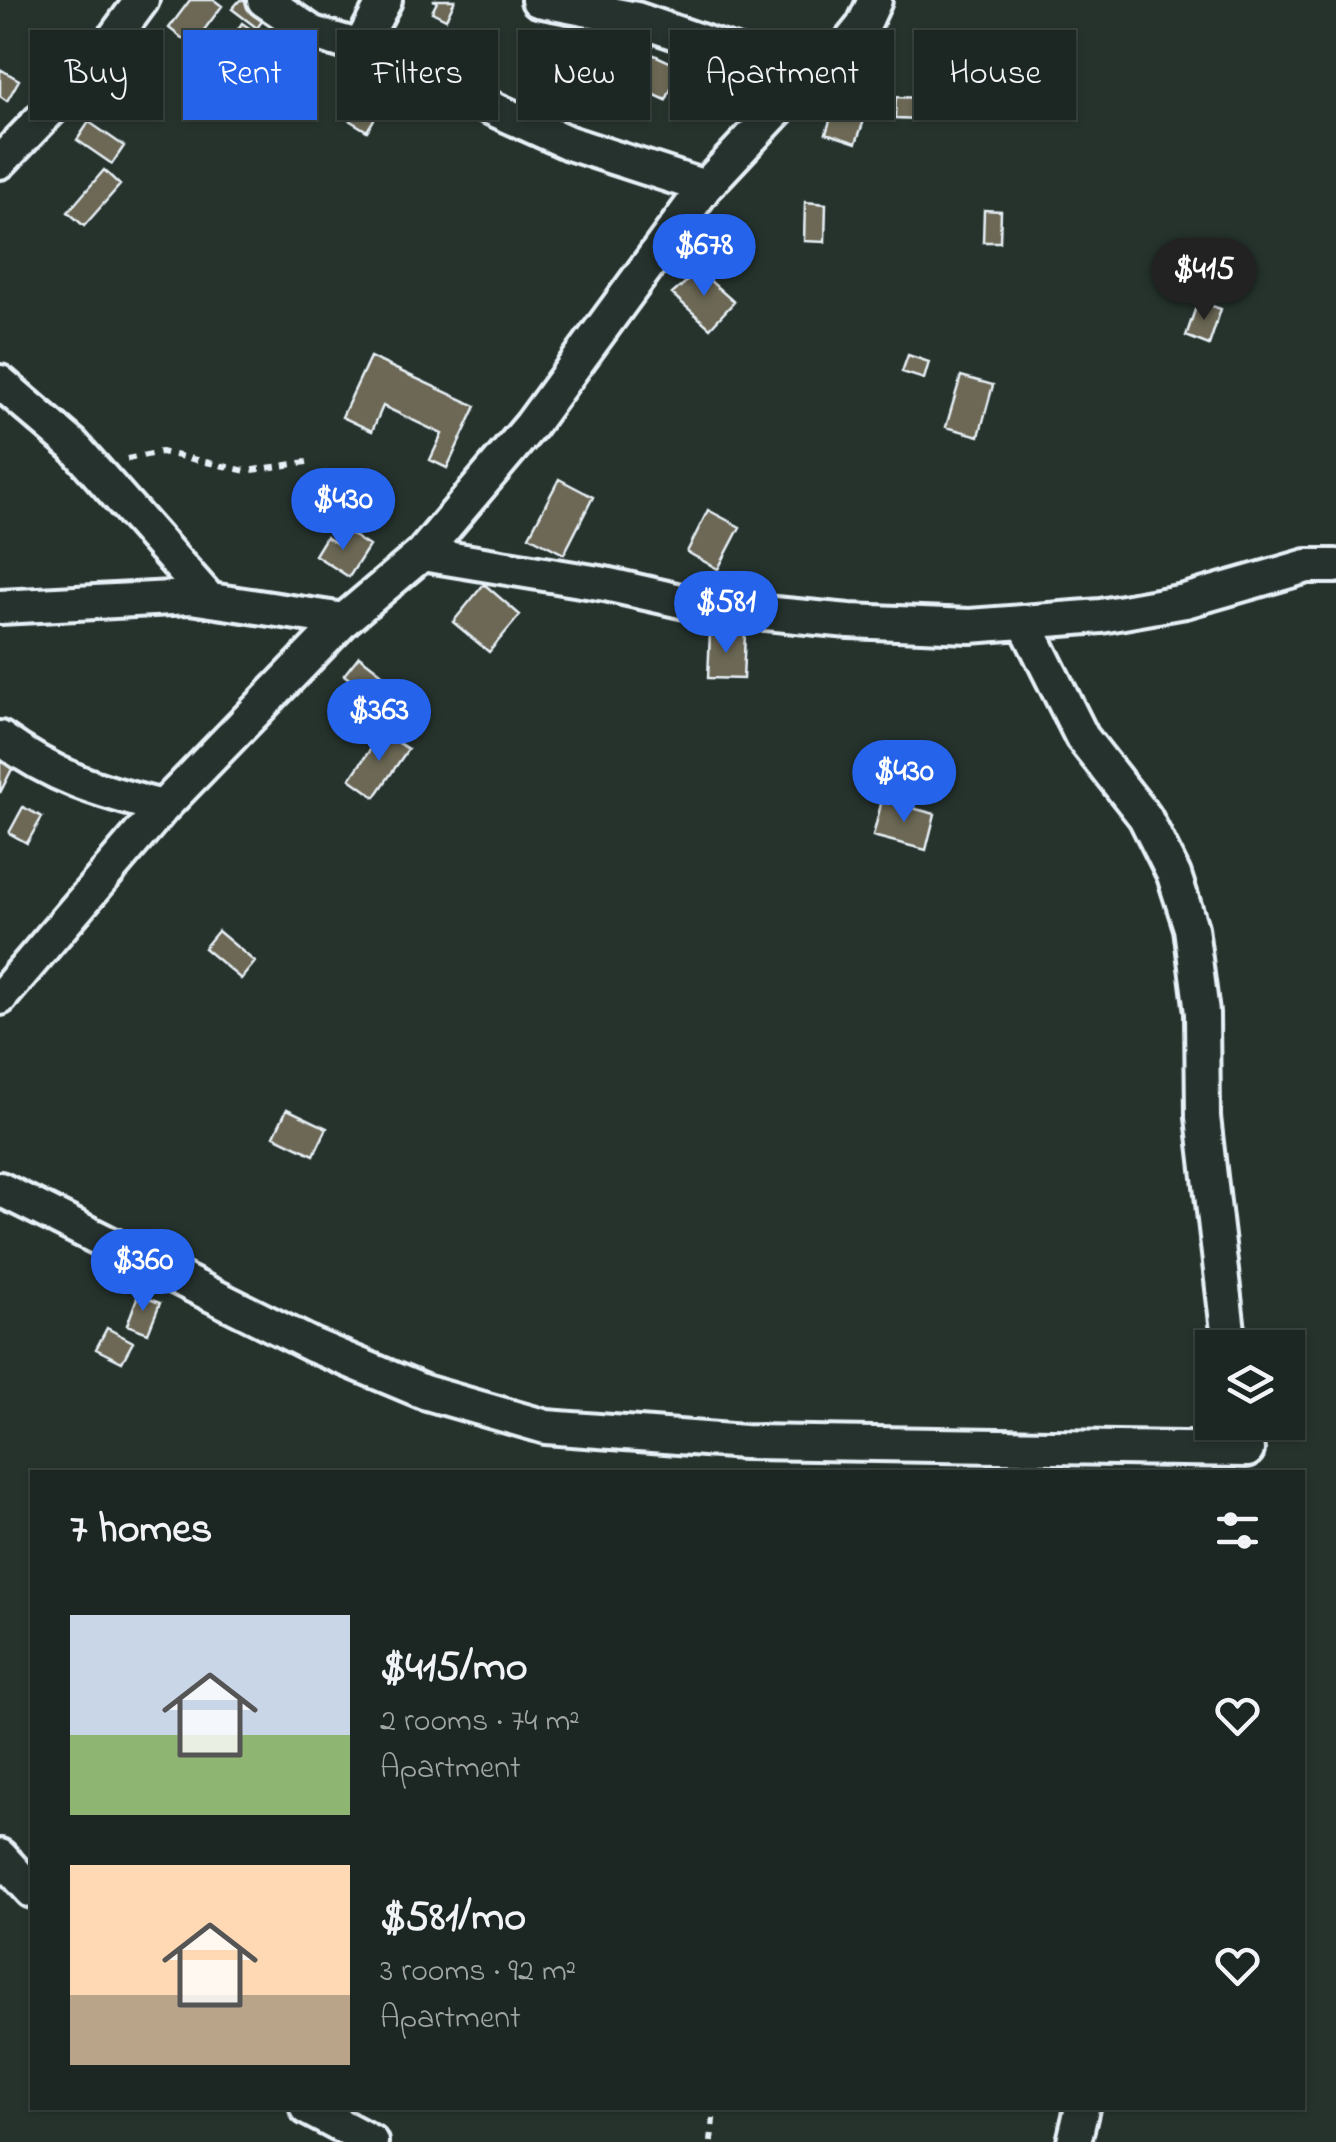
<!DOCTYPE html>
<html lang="en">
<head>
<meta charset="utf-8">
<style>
  :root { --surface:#1c2622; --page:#29322f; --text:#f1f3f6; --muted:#a0a5a5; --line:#3a4340; --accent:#2563eb }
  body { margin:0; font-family:"Indie Flower",sans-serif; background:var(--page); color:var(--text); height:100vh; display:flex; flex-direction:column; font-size:38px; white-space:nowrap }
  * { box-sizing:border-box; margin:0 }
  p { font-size:32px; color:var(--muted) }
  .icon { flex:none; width:55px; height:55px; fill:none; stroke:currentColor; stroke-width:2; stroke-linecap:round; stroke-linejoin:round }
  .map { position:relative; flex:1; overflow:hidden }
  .details { position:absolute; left:30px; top:1470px; width:1275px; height:640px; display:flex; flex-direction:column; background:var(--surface); border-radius:0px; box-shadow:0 2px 8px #0004,0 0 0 2px var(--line) }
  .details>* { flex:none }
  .hud { position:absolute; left:30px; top:30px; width:1278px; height:90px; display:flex; gap:20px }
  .buttons { position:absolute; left:1195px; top:1330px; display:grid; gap:20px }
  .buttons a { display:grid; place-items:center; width:110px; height:110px; border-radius:0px; background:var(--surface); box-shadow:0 2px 8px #0004,0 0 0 2px var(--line); font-size:50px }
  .price { position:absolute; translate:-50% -85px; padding:0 22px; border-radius:35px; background:var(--accent); color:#fff; font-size:32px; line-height:65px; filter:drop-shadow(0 2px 5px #0008) }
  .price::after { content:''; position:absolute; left:50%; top:60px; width:30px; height:22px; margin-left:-15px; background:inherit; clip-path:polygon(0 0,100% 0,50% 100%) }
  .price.active { background:#222; color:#fff }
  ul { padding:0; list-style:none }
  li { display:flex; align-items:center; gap:30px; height:250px; padding:0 40px }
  li span { display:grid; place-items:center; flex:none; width:280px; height:200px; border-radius:0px; color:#555 }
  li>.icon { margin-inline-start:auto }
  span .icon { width:120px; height:120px; fill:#fffc; stroke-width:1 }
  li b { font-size:42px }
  h2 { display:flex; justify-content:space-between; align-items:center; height:120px; padding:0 40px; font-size:42px }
  .tag { padding:0 35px; border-radius:0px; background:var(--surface); box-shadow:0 2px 8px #0004,0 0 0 2px var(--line); font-size:35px; line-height:90px }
  .tag.active { background:var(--accent); color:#fff }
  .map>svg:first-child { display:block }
  .building { fill:#6c6855; stroke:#e8f1f8; stroke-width:2.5 }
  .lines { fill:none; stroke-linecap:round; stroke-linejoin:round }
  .minor-casing { stroke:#e8f1f8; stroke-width:40 }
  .path { stroke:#e8f1f8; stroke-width:6; stroke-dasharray:8 8; stroke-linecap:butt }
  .minor { stroke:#26332d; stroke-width:32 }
</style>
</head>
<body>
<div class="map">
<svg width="1336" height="2142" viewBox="0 0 1336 2142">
  <rect width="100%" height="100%" fill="#26332d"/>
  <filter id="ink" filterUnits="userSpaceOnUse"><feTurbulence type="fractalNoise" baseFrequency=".01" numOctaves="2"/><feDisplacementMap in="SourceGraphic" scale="20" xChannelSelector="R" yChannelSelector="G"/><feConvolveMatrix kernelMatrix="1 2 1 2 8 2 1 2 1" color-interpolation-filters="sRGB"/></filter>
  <g filter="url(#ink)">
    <path class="building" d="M190,0H214L222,6L192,46L169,28Z
      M240,0H254L269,12L257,28L232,9Z
      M433,0H455L446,19L432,12L437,2Z
      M242,23L264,38L246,67L237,61L221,86L207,77Z
      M630,44L681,67L666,100L615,77Z
      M930,47L976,48L974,80H957V68L929,67Z
      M575,60L611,75L595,116L558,101Z
      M351,62L393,88L367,131L349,120L363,97L338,83Z
      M0,69L19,80L7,101L0,96Z
      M841,87L872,98L856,143L826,133Z
      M896,97L922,98L921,119L895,118Z
      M89,122L124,146L112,164L77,140Z
      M104,170L120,185L84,226L68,212Z
      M805,202L826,204L825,242L804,241Z
      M984,210L1001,211L1000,242H983Z
      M699,271L734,302L710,328L672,294Z
      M1198,301L1221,309L1209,345L1186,336Z
      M908,355L929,362L924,379L902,372Z
      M370,357L476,406L447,468L430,460L442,434L383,406L372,431L342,417Z
      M961,376L993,385L979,436L946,427Z
      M559,479L593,497L564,554L529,536Z
      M708,510L740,527L718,569L687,552Z
      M346,531L369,546L349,577L315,555L326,537L338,544Z
      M484,584L520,615L489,652L453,622Z
      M710,632L745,634L743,679L708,678Z
      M359,656L403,690L371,731L351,715L368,693L344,675Z
      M382,732L408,749L375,797L350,779Z
      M0,761L13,767L0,793Z
      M882,800L935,814L926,850L873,836Z
      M23,807L42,817L27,843L9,833Z
      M218,931L255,962L241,979L204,948Z
      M287,1109L327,1128L314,1155L274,1136Z
      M138,1295L160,1303L148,1333L127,1325Z
      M107,1328L133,1342L122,1362L96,1349Z"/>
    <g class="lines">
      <g class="minor-casing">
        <path id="minor" d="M264,0L313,33L399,58L456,92L569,143L705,187
          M538,0L636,19L807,78
          M361,45L385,0
          M0,162L98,60L142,0
          M0,382L73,445L208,598
          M422,554L605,584L712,608L849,621L970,626L1101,616L1185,601L1307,566H1336
          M0,607L191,597L344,620
          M1026,625L1082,737L1145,817L1174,875L1191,928L1202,1013L1203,1117L1230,1348
          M0,738C55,778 98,791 163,807
          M0,998L163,807L344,620L422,554L531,425L705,187L807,78L846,47L863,26L875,0
          M0,1189L312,1345L424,1392L546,1427L744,1442L1247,1450
          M0,1856L32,1891
          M307,2108L371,2142
          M1074,2142L1082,2108"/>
      </g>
      <path class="path" d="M127,459L161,452L246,471L307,462
        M711,2142L714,2108"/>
      <use href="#minor" class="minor"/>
    </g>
  </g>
</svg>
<div class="buttons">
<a><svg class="icon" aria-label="layers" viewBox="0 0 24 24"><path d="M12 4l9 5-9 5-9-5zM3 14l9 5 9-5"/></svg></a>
</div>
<b class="price" style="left:704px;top:299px">$678</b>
<b class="price active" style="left:1204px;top:323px">$415</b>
<b class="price" style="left:343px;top:553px">$430</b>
<b class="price" style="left:726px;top:656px">$581</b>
<b class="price" style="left:379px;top:764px">$363</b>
<b class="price" style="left:904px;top:825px">$430</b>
<b class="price" style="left:143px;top:1314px">$360</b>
<div class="hud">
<a class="tag">Buy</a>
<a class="tag active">Rent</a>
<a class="tag">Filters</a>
<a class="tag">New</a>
<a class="tag">Apartment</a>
<a class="tag">House</a>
</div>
<section class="details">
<h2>7 homes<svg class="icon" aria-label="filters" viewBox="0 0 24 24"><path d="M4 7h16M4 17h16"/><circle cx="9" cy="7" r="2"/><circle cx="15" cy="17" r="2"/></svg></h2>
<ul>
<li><span style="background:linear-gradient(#c9d6e8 60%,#8fb573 0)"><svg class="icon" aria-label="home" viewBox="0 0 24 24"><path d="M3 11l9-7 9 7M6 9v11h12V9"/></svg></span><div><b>$415/mo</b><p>2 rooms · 74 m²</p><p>Apartment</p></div><svg class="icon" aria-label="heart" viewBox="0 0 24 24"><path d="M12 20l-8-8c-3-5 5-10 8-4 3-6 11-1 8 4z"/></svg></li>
<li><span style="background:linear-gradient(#ffd9b3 65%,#b9a48a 0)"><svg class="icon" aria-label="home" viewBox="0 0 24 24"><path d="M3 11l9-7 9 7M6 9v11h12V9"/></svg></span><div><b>$581/mo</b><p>3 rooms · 92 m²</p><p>Apartment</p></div><svg class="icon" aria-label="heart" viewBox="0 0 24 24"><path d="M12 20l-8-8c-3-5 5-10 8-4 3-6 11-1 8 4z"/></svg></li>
</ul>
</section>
</div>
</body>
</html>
